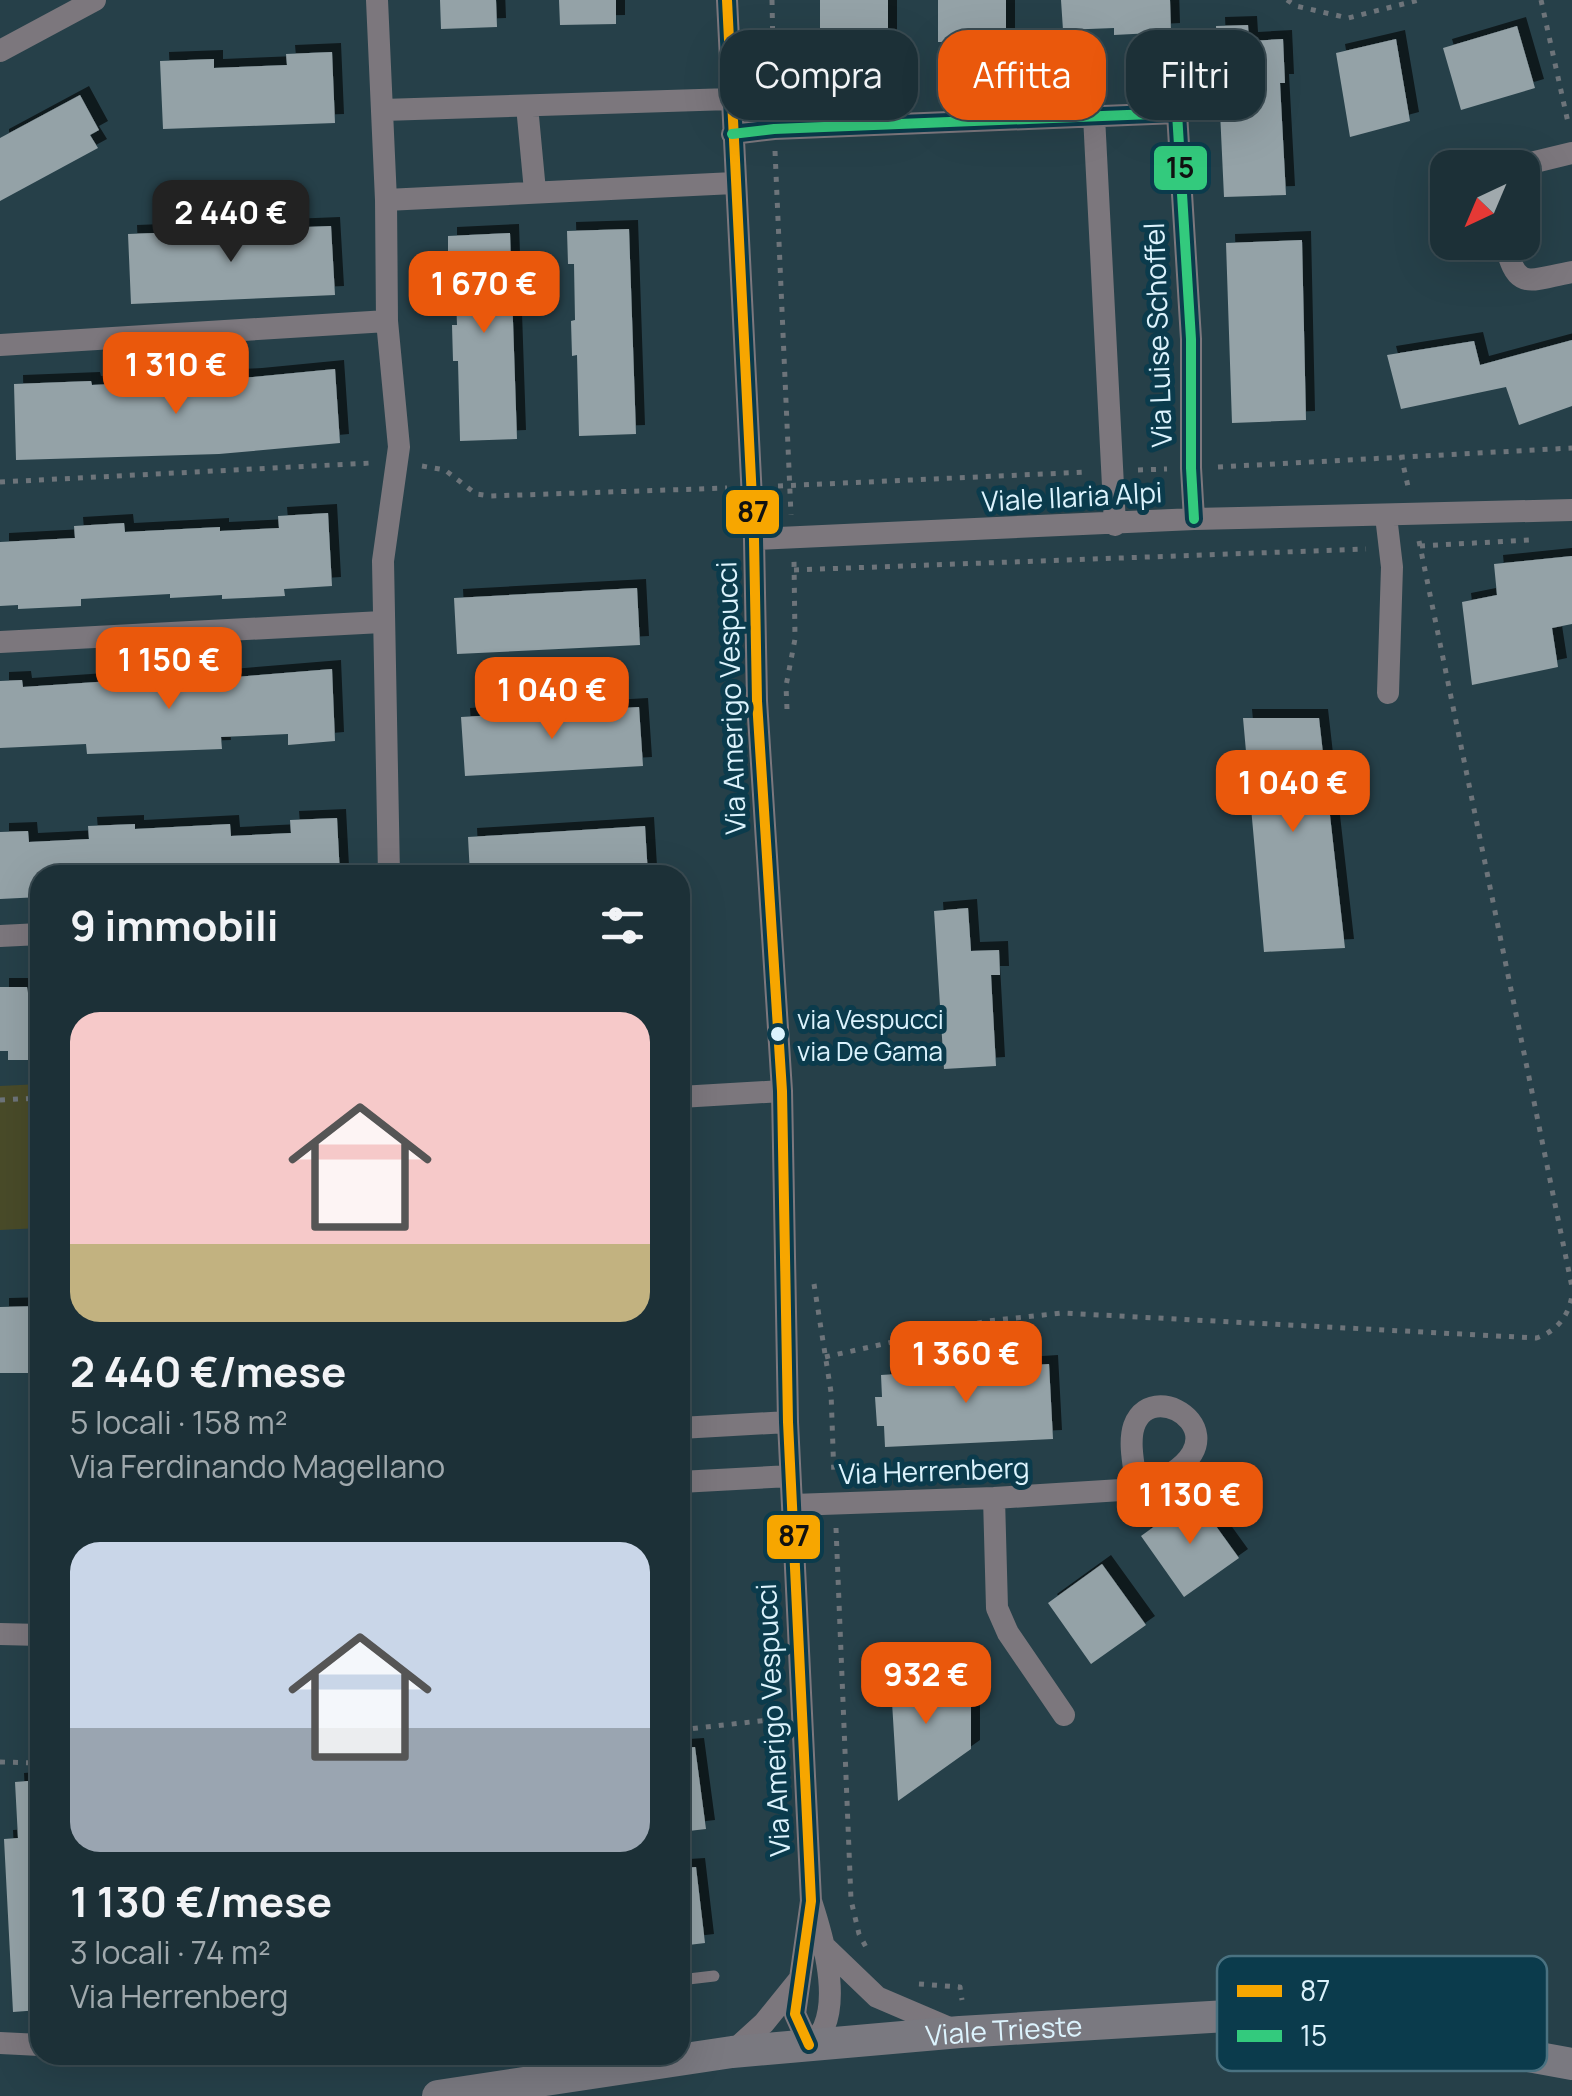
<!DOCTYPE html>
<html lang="it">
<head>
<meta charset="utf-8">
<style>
  :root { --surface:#1c3037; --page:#293c42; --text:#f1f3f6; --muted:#a0a9ad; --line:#3a4b52; --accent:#ea580c }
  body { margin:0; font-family:Manrope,sans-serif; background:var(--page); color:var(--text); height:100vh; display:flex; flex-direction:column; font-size:38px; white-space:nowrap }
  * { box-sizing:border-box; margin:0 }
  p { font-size:32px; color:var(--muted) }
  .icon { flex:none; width:55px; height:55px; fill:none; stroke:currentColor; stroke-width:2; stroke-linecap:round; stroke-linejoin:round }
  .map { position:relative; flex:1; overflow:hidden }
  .panel { position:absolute; left:30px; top:865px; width:660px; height:1200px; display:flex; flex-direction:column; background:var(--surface); border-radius:30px; box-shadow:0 10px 40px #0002,0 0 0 2px var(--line) }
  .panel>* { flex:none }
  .top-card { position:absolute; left:720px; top:30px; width:700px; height:90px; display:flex; gap:20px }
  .needle { width:65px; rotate:224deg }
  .tools { position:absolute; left:1430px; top:150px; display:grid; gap:20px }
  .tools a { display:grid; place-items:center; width:110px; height:110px; border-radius:20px; background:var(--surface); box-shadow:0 10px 40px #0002,0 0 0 2px var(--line); font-size:50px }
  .price { position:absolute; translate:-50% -85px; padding:0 22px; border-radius:20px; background:var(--accent); color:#fff; font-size:32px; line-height:65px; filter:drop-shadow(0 2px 5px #0008) }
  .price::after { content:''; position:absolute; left:50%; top:60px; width:30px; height:22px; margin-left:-15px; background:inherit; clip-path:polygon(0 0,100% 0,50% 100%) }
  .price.on { background:#222; color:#fff }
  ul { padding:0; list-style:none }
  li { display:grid; align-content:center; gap:20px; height:530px; padding:0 40px }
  li span { display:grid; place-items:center; height:310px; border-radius:30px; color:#555 }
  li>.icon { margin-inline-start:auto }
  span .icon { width:180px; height:180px; fill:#fffc; stroke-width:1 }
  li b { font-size:42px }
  h2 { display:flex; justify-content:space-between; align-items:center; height:120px; padding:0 40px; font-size:42px }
  .pill { padding:0 35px; border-radius:30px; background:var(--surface); box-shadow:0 10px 40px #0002,0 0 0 2px var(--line); font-size:35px; line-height:90px }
  .pill.on { background:var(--accent); color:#fff }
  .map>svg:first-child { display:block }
  .green { fill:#494b29 }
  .building { fill:#94a2a7; filter:url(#shadow) }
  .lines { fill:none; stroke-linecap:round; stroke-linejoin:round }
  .path { stroke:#6d747a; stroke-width:5; stroke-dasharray:5 8; stroke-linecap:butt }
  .lane { stroke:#7c777d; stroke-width:11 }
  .street { stroke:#7c777d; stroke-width:22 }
  .secondary { stroke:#7a7980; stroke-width:32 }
  .bus-1-casing { stroke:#0b3b4c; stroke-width:18 }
  .bus-2-casing { stroke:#0b3b4c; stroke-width:18 }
  .bus-1 { stroke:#f7a600; stroke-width:10 }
  .bus-2 { stroke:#33ca7d; stroke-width:10 }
  .bus-dot { fill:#dcf3fd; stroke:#0b3b4c; stroke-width:4 }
  .labels { text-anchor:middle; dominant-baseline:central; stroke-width:10; stroke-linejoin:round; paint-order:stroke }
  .bus-label { font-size:26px; fill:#dcf3fd; stroke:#0b3b4c; text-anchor:start }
  .street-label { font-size:28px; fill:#dcf3fd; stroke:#0b3b4c }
  .key { fill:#0b3b4c; stroke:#4a7281; stroke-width:2.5 }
  .key-label { font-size:28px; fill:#dcf3fd }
  .line-badge { stroke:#0b3b4c; stroke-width:4 }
  .pale-badge-label { font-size:28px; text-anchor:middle; font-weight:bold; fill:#111 }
</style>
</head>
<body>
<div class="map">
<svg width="1572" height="2096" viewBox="0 0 1572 2096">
  <defs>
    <filter id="shadow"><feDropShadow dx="9" dy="-9" stdDeviation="0" flood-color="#0009"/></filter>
  </defs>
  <rect width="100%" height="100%" fill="#264049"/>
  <path class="green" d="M40,1084V1228L0,1230V1086Z"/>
  <path class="building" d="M440,0H496L497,27L441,29Z
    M559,0H616V24L560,25Z
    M820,0H888V48L820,47Z
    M938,0H1006V42H938Z
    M1061,0H1170L1171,32L1114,35V28L1063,30Z
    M1248,25L1249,41L1283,39L1285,83H1280L1286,195L1224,197L1216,26Z
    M1517,26L1535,88L1461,110L1443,48Z
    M1396,39L1410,121L1350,137L1336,53Z
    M332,52L335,123L163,129L160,61L214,59V68L287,65L286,54Z
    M80,95L99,130L90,135L98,148L0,201V138Z
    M331,226L335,295L131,304L128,234Z
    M629,229L636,434L579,436L577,355L572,356L571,321L575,320L574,264H568L567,231Z
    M510,233L517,439L460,441L458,361H453L452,325H457L455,269H448V236Z
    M1302,240L1306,420L1232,423L1226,243Z
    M1572,340V406L1519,425L1506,387L1401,409L1387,355L1474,341L1480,365Z
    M335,369L340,443L219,454L16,460L14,384L91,381L92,385L253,377Z
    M328,513L332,586L284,589L285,596L222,599V595L170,598V594L81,599V606L18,609V605L0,606V542L75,538L74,526L124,523L125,532L220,527V531L279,528L278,516Z
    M1572,556V624L1552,628L1558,667L1472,685L1462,602L1497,595L1494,564Z
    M637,588L640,645L457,654L454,598Z
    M332,669L335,741L288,745V734L221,737L222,749L87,754L86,744L0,748V681L22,680L23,687L170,677V673L223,670L224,678Z
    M639,707L643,766L465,776L461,717Z
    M1243,718H1319L1345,948L1264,952Z
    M337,818L340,875H40V897L0,899V832L28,831L29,842L89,839L88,826L135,824V829L230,824L231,836L291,833L290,820Z
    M645,826L648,875H470L468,837Z
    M968,908L971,951L999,950L1000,975H991L996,1066L944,1069L934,911Z
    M0,987H27L28,993L40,992V1049H35L36,1060H8V1051H0Z
    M40,1306V1373H0V1307Z
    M1049,1364L1053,1439L885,1447L884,1426H877L875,1397H882L881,1375Z
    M1195,1497L1239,1558L1184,1597L1141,1536Z
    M1102,1564L1146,1625L1091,1664L1048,1603Z
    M890,1669H941L948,1703L971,1706V1749L898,1801Z
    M695,1747L706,1829L680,1832V1748Z
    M40,1780V2010L13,2012L4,1839L18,1838L15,1782Z
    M696,1867L705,1943L680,1946V1868Z"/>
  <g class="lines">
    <path class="path" d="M772,0L774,105
      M1287,0L1296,6L1348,18L1419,0
      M1541,0L1569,127
      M775,151L791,515
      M1401,455L1409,491
      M422,466L445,470L476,494L490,496L727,488
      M1218,467L1572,448
      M1138,470L1167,469
      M0,482L371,463
      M778,486L1087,472
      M1419,541L1572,1287
      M1420,546L1529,540
      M794,570L1366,549
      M787,709L786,686L795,639L794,561
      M0,1100L40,1098
      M814,1284L831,1392L834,1477
      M825,1357L987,1321L1062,1313L1536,1338C1556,1332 1569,1316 1572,1295
      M836,1528L851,1900L859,1934L867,1949
      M680,1730L777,1719
      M0,1762L40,1763
      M919,1984L960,1987L962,2000"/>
    <path class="lane" d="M680,1980L714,1976"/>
    <path class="street" d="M377,0L386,200L387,321L399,447L383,561L389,875
      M727,0L754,539L757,701L782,1091L788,1422L811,1901L795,2014L809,2045C814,2040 821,2034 824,2027C839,1992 822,1935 811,1901
      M0,51L95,0
      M527,106L535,191
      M383,110L731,99
      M1094,116L1115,525
      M732,134L774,129L1177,113L1191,339V468L1194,519
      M1510,168L1572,153
      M386,200L734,183
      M1505,242C1517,293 1528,280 1572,272
      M0,345L387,321
      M1386,516L1392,567L1388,693
      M754,539L1194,519L1572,510
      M0,642L382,622
      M0,936L40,934
      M680,1097L782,1091
      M680,1428L788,1422
      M680,1482L790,1476
      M994,1498L997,1608L1008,1633L1064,1715
      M793,1505L994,1498L1137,1489C1262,1447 1154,1370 1134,1426C1128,1444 1135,1470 1137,1489
      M0,1634L40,1635
      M826,1948L877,1997L952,2029
      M0,2043L40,2045
      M732,2052L764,2023L798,1981"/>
    <path class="secondary" id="s1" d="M438,2096L732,2052L960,2032L1244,2015L1474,2046L1572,2064"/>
    <g class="bus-1-casing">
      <path id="bus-1" d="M727,0L754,539L757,701L782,1091L788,1422L811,1901L795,2014L809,2045"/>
    </g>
    <g class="bus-2-casing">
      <path id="bus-2" d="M732,134L774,129L1177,113L1191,339V468L1194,519"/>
    </g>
    <use href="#bus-1" class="bus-1"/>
    <use href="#bus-2" class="bus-2"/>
  </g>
  <circle class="bus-dot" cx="778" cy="1034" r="9"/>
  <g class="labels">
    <g class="bus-label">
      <text x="797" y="1019">via Vespucci<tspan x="797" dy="32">via De Gama</tspan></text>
    </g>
    <g class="street-label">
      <text transform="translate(1157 335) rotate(-92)">Via Luise Schoffel</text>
      <text transform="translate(1072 496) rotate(-3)">Viale Ilaria Alpi</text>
      <text transform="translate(730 698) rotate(-92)">Via Amerigo Vespucci</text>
      <text transform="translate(934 1470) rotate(-2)">Via Herrenberg</text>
      <text transform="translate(772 1720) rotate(-93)">Via Amerigo Vespucci</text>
      <text stroke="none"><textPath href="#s1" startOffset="570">Viale Trieste</textPath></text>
    </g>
  </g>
  <rect x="1217" y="1956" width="330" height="115" rx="15" class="key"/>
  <rect x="1237" y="1985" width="45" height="12" fill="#f7a600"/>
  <rect x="1237" y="2030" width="45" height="12" fill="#33ca7d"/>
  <g class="key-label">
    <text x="1300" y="2001">87</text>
    <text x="1300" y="2046">15</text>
  </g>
  <g class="line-badge">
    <rect x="1152" y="144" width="57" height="48" rx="10" fill="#33ca7d"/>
    <rect x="724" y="488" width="57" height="48" rx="10" fill="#f7a600"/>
    <rect x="765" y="1513" width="57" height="48" rx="10" fill="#f7a600"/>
  </g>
  <g class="pale-badge-label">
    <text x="1180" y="178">15</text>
    <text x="753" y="522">87</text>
    <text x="794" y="1546">87</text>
  </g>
</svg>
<div class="tools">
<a><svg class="needle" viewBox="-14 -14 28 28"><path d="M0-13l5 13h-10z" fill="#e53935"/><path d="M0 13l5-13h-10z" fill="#a0a9ad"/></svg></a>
</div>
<b class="price on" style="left:231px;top:265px">2 440 €</b>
<b class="price" style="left:484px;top:336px">1 670 €</b>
<b class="price" style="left:176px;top:417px">1 310 €</b>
<b class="price" style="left:169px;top:712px">1 150 €</b>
<b class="price" style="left:552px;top:742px">1 040 €</b>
<b class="price" style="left:1293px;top:835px">1 040 €</b>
<b class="price" style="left:966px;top:1406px">1 360 €</b>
<b class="price" style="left:1190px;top:1547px">1 130 €</b>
<b class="price" style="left:926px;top:1727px">932 €</b>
<div class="top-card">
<a class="pill">Compra</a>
<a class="pill on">Affitta</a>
<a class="pill">Filtri</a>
</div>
<section class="panel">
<h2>9 immobili<svg class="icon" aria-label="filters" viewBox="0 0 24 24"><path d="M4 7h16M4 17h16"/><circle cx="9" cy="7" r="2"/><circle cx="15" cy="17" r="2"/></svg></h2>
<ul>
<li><span style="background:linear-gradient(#f6c9c9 75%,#c2b280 0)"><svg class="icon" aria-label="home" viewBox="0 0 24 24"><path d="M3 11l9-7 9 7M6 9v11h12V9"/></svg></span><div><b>2 440 €/mese</b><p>5 locali · 158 m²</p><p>Via Ferdinando Magellano</p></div></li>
<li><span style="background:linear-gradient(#c9d6e8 60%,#9aa5b1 0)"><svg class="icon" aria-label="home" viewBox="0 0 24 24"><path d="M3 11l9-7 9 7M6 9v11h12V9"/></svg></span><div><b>1 130 €/mese</b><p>3 locali · 74 m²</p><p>Via Herrenberg</p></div></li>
</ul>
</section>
</div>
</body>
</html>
